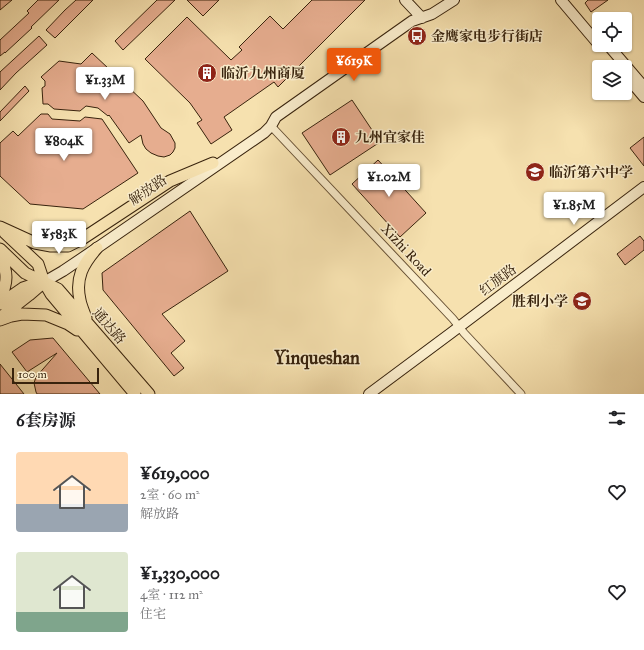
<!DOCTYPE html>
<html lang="zh">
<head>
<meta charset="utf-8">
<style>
  :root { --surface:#fff; --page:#f6f6f6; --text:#202124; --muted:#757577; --accent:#ea580c }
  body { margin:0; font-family:"IM FELL Great Primer","Noto Serif SC",serif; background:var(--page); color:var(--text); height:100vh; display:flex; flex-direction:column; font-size:15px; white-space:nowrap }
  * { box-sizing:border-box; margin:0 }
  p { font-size:13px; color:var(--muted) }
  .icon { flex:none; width:22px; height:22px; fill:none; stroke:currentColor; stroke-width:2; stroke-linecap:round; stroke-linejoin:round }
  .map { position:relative; height:394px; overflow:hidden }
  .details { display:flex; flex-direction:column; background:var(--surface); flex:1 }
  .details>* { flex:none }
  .buttons { position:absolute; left:592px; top:12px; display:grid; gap:8px }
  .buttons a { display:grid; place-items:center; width:40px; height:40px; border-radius:4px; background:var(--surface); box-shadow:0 1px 3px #0004; font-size:20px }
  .scale { position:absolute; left:12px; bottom:10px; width:87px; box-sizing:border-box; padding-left:4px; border:2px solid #38230d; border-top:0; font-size:11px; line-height:14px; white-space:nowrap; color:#38230d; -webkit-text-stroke:3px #f9eccb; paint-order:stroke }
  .price { position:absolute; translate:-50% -34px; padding:0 9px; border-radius:4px; background:#fff; color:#222; font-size:13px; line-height:26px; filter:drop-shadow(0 1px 2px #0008) }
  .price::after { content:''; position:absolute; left:50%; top:24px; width:12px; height:9px; margin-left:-6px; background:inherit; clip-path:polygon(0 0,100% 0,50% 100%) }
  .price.on { background:var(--accent); color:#fff }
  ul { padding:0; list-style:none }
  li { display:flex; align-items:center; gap:12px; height:100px; padding:0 16px }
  li span { display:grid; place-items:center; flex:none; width:112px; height:80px; border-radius:4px; color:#555 }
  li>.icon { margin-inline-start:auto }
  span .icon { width:48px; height:48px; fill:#fffc; stroke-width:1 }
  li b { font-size:17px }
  h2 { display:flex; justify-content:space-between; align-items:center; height:48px; padding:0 16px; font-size:17px }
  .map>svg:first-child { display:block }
  .building { fill:#e6ad8f; stroke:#38230d }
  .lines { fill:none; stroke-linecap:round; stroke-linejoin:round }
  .street-casing { stroke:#685236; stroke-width:9 }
  .secondary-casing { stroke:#38230d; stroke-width:12 }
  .primary-casing { stroke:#38230d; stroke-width:13 }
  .street { stroke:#f9eccb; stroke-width:7 }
  .secondary { stroke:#f9eccb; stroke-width:10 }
  .primary { stroke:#f6e1af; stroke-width:11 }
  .labels { text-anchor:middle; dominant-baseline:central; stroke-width:3; stroke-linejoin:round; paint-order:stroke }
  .poi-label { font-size:14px; font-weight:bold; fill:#38230d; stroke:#f9eccb; text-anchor:start }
  .street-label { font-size:14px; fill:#38230d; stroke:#f9eccb }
  .district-label { font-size:18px; font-weight:bold; fill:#38230d; stroke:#f9eccb }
</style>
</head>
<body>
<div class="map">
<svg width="644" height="394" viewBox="0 0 644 394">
  <rect width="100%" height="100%" fill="#f6e1af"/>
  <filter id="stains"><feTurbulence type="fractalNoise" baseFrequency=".005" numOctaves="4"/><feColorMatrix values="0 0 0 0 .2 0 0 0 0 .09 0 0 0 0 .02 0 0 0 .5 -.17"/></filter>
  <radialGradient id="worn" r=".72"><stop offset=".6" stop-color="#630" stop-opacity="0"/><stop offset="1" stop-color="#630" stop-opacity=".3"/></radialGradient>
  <path class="building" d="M0,0H12L0,10Z
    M38,0H59L31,27L32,28L5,53V52L0,56V40L29,13L27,11Z
    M76,0H93L55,38L46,30L65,10Z
    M157,0H175L123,50L115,41Z
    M187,0H219L203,16Z
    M312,0H365L278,87L274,82L224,117L232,130L211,144L197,123L202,120L190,103L145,59L187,17L231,60L242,50L239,47L270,16L283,29Z
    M588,0H608L591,12L585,3Z
    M39,36L47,45L16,73L0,90V72Z
    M92,53L143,101L161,128L170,134L175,143V148L173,152L170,155L164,157L158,156L151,153L146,149L143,144L141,135L129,143L109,115L108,116L98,108L86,106L80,111L54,109L48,104H43L42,88L45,86V81L41,77L59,61L81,64Z
    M25,86L29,91L0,121V112Z
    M352,100L380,142L330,175L302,133Z
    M41,114H48L52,119L80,121L85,117L102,119L138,173L83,209L30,204L0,176V143L13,131L18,136Z
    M644,137V166L630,148Z
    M378,160L426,213L400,237L352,184Z
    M190,211L228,271L162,314L185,341L171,353L184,368L174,376L103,290L102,273Z
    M640,236L644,241V250L625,265L617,254Z
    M53,338L100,394H37L36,392L34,383L36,377L57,353L27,372L12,352L30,340Z
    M0,364L24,394H0Z"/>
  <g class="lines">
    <g class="street-casing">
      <path id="street" d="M271,126L453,319L464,333L521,394"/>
    </g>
    <g class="secondary-casing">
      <path id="secondary" d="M405,0L422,18
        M561,0L599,45
        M608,45L644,87
        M633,84L644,97
        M44,282L63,271L97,248L264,133L271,126L276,117L412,21L432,14L454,0
        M369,394L451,333L644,187"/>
    </g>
    <g class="primary-casing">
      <path id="primary" d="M0,227L35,243L51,246H68L82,239L170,181L213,163
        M5,233L38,264L44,282L51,294L135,394
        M0,249L25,273L58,289L149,394
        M0,257C8,271 8,283 0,298
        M0,304L23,288L41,282
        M1,317L29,295L44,282
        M86,318C84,312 81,306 80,300C75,278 83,264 97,248
        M0,320L11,316L22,314L46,315L68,324L77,330"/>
    </g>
    <use href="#street" class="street"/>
    <use href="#secondary" class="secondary"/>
    <use href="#primary" class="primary"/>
  </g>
  <defs>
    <g id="bus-disc" transform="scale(1)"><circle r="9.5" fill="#8f2418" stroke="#f9eccb"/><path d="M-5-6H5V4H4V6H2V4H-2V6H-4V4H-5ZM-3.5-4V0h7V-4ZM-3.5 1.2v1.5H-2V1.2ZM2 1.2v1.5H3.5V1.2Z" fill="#fff"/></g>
    <g id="building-disc" transform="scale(1)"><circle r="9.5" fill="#8f2418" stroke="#f9eccb"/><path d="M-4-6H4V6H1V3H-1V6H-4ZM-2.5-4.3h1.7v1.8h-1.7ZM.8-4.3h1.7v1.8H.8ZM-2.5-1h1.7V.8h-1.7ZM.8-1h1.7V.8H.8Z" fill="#fff"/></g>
    <g id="school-disc" transform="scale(1)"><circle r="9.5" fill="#8f2418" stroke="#f9eccb"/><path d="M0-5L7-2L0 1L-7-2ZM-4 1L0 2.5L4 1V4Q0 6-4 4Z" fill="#fff"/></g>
  </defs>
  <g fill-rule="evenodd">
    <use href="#bus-disc" x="417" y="36"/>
    <use href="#building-disc" x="207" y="73"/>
    <use href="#building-disc" x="341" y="137"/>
    <use href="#school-disc" x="535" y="172"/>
    <use href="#school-disc" x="582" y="301"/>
  </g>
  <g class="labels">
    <g class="poi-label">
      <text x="431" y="36">金鹰家电步行街店</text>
      <text x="221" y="73">临沂九州商厦</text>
      <text x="355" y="137">九州宜家佳</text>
      <text x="549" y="172">临沂第六中学</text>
      <text x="568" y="301" text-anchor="end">胜利小学</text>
    </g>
    <g class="street-label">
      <text transform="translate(148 190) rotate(-34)">解放路</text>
      <text transform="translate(406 250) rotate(47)">Xizhi Road</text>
      <text transform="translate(498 280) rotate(-37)">红旗路</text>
      <text transform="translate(109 326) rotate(49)">通达路</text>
    </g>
    <g class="district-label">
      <text x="317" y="358">Yinqueshan</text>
    </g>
  </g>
  <rect width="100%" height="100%" filter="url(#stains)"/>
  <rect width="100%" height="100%" fill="url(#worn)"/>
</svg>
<div class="buttons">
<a><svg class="icon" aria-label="locate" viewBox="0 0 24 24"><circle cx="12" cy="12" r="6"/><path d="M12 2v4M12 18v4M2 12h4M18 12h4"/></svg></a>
<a><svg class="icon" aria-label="layers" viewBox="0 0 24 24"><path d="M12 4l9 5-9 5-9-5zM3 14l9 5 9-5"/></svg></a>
</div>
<div class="scale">100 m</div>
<b class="price on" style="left:354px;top:82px">¥619K</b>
<b class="price" style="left:105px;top:101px">¥1.33M</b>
<b class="price" style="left:64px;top:162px">¥804K</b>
<b class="price" style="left:389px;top:198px">¥1.02M</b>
<b class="price" style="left:574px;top:226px">¥1.85M</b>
<b class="price" style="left:59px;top:255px">¥583K</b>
</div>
<section class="details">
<h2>6套房源<svg class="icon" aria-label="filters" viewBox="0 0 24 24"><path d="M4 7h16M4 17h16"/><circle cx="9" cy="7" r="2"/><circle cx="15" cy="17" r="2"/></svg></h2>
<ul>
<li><span style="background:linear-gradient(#ffd9b3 65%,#9aa5b1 0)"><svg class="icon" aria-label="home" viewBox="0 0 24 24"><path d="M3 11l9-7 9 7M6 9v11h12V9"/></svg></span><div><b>¥619,000</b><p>2室 · 60 m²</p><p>解放路</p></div><svg class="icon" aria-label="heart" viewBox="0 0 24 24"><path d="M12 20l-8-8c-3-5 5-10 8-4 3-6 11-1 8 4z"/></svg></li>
<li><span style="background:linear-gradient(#dfe7d0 75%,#7fa58c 0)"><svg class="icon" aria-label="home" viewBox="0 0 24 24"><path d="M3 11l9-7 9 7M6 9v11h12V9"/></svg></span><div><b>¥1,330,000</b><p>4室 · 112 m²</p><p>住宅</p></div><svg class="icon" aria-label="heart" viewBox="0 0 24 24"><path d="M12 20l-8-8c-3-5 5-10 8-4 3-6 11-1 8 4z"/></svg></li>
</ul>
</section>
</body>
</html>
